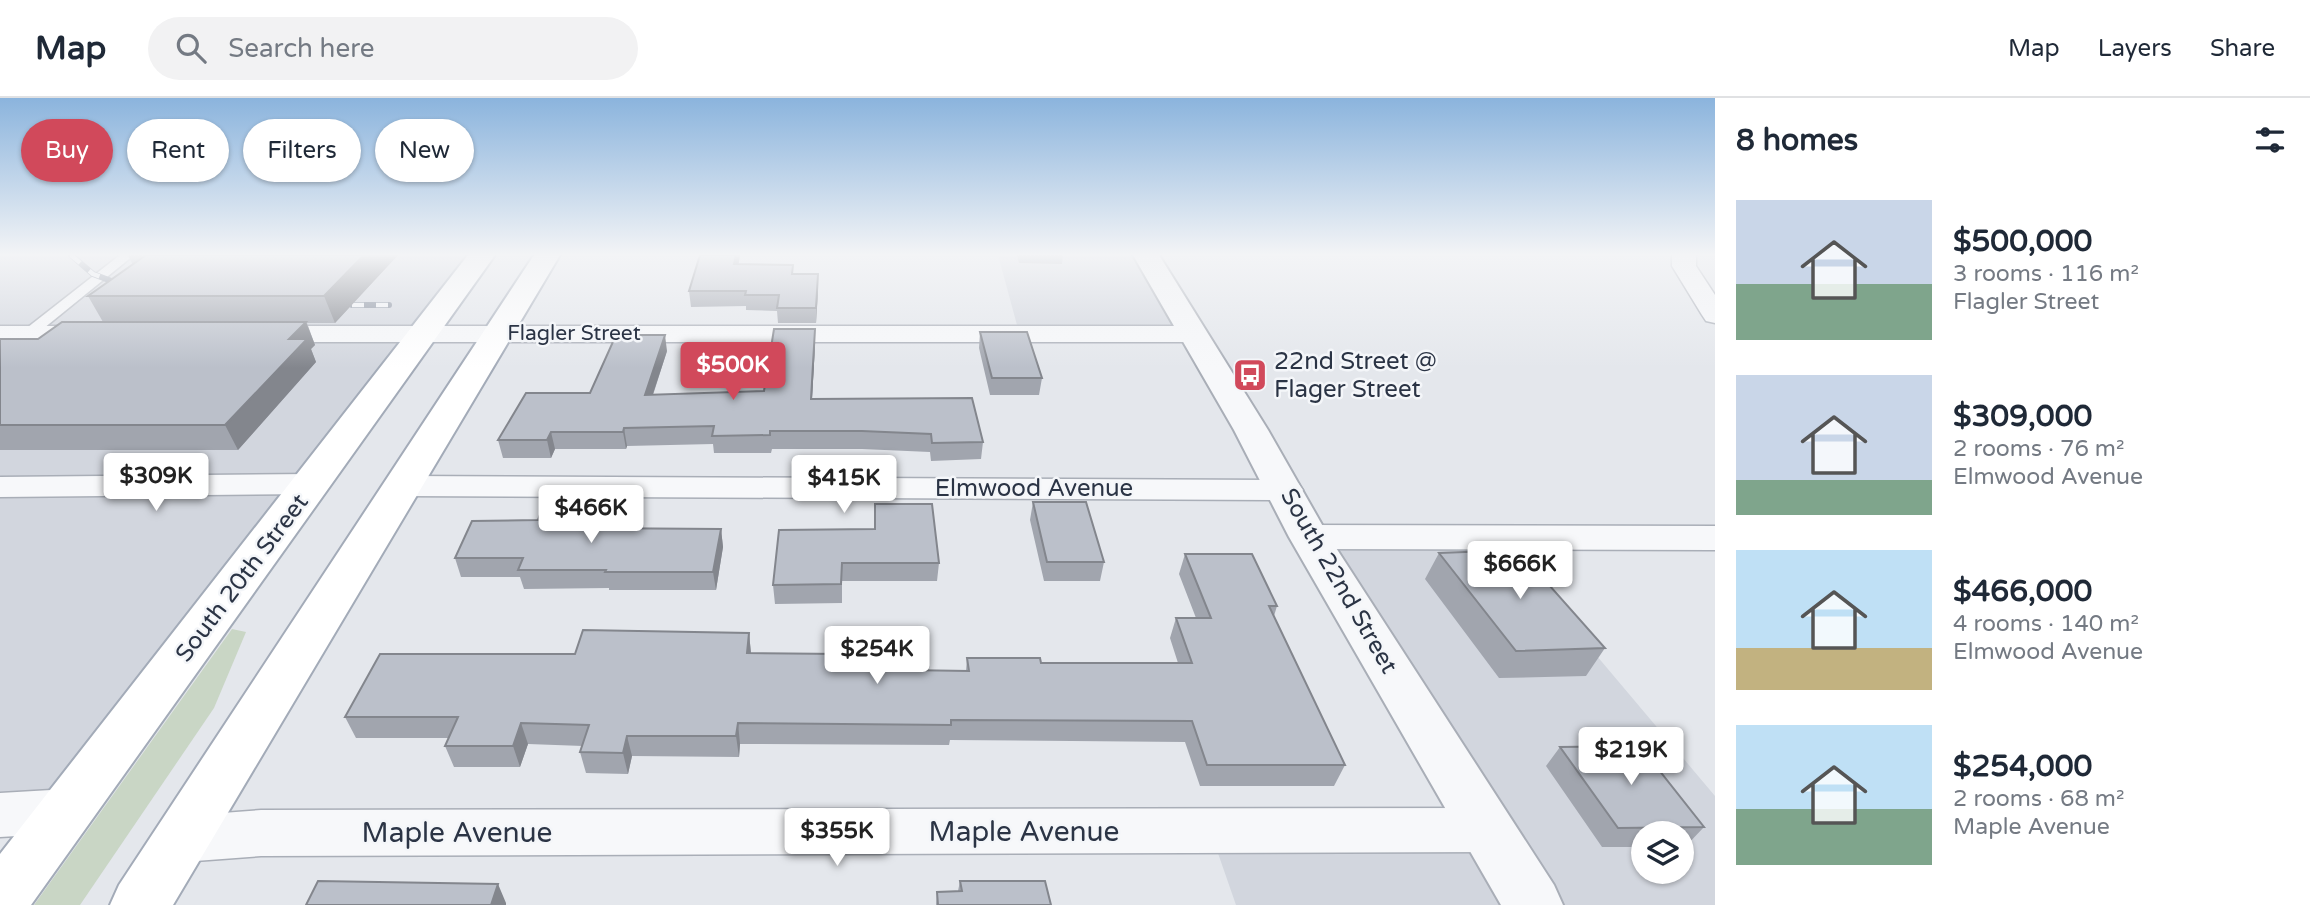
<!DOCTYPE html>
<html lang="en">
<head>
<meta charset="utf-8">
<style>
  :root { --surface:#fff; --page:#f2f2f3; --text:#1f2937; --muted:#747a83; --line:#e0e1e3; --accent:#d1495b }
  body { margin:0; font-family:"Varela Round",sans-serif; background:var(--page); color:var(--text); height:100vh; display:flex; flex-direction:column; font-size:26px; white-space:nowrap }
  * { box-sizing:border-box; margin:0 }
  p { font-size:23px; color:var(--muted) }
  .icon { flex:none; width:38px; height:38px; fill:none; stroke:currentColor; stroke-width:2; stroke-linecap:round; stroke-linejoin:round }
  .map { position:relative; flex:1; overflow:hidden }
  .sheet { display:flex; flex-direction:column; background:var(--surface); width:595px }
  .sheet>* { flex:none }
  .top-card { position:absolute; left:21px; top:21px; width:665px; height:63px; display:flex; gap:14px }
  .buttons { position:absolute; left:1631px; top:723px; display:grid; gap:14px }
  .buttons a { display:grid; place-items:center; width:63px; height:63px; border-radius:50%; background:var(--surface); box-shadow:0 2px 5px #0004; font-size:35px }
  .price { position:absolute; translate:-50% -60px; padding:0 16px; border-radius:7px; background:#fff; color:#222; font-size:23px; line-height:46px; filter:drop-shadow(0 2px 4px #0008) }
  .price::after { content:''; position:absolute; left:50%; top:42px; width:21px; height:16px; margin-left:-10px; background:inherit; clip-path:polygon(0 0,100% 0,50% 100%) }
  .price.on { background:var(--accent); color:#fff }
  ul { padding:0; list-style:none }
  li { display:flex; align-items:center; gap:21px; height:175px; padding:0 21px }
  li span { display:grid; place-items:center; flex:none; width:196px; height:140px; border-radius:0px; color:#555 }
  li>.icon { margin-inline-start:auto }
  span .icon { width:84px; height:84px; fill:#fffc; stroke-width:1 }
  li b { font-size:30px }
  h2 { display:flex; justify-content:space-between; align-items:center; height:84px; padding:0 21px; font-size:30px }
  .pill { padding:0 24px; border-radius:32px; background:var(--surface); box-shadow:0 2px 5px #0004; font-size:24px; line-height:63px }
  .pill.on { background:var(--accent); color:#fff }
  header { display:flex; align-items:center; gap:42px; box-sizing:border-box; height:98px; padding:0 35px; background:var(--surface); border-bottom:2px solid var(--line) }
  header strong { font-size:33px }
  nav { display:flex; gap:38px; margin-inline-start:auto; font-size:24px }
  .search { width:490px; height:63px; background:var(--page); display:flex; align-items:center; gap:18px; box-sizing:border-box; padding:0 24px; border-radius:38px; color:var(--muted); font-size:26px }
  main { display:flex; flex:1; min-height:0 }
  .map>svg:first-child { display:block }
  .built { fill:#d2d6de; fill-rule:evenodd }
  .green { fill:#c9d6c5 }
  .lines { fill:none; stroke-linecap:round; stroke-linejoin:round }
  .service-casing { stroke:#a9aeb7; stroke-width:3 }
  .minor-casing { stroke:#a9aeb7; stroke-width:3 }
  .tertiary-casing { stroke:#a9aeb7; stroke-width:4 }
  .primary-casing { stroke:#a3abb8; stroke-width:4 }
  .service { fill:#f7f8fa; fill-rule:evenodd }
  .minor { fill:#f7f8fa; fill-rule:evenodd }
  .tertiary { fill:#f7f8fa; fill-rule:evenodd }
  .primary { fill:#fff; fill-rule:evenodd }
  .rail-casing { stroke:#7d8696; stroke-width:6 }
  .rail { stroke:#f4f6f9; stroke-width:4.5; stroke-dasharray:12; stroke-linecap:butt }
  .wall { fill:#a1a5ae }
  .shaded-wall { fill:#83868d }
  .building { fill:#bbc0ca; stroke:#83868d; stroke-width:2 }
  .labels { text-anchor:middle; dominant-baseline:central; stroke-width:5; stroke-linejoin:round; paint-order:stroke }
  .far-street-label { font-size:21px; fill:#2b3445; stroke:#f4f6f9 }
  .poi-label { font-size:24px; fill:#2b3445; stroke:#f4f6f9; text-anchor:start }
  .street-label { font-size:24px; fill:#2b3445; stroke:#f4f6f9 }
  .near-street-label { font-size:28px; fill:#2b3445; stroke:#f4f6f9 }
</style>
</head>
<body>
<header>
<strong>Map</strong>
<div class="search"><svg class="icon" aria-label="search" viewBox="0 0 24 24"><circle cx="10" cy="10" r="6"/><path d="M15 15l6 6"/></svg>Search here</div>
<nav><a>Map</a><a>Layers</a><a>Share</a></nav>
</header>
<main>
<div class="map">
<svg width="1715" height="807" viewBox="0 0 1715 807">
  <rect width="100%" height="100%" fill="#e4e7ec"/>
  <path class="built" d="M0,157H480L62,716L0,719Z
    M998,157H1147L1193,239L1020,238Z
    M1494,436L1715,698V807H1236L1212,738L1476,733L1305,439ZM1643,735H1682V774H1643Z"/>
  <path class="green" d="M232,531L246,534L214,610L80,807H34Z"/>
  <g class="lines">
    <g class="service-casing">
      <path id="service" d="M120,157H134L33,239H23V233Z"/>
    </g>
    <g class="minor-casing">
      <path id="minor" d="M1672,157H1696V168L1715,197V225L1706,223L1702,217L1672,168Z
        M0,228H91L101,230L105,236L101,242L91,244H0Z
        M262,228H1191L1201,230L1205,236L1201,242L1191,244H262L252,242L248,236L252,230Z
        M312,376L324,379L329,386L324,393L312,396L0,399V379Z
        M404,378L1286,382L1298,385L1303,392L1298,399L1286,402L404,398L392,395L387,388L392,381Z
        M1309,427L1715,428V452L1309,451L1296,447L1291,439L1296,431Z
        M68,691L86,698L93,713L86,728L68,735L0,739V695Z
        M1488,710L1506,716L1513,732L1506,748L1488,754L261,758L182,764L164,757L157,741L164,725L182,718L261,712Z"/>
    </g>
    <g class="tertiary-casing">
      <path id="tertiary" d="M1133,157H1159L1268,332L1329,439L1554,787L1563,807H1501L1289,439L1234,332Z"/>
    </g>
    <g class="primary-casing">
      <path id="primary" d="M468,157H495L31,807H0V756Z
        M534,157H560L173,807H110L119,787Z"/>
    </g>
    <use href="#service" class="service"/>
    <use href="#minor" class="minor"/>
    <use href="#tertiary" class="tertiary"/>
    <use href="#primary" class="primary"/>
    <g class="rail-casing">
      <path id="rail" d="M71,157L93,176L127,189
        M352,207H389"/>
    </g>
    <use href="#rail" class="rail"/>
  </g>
  <path class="wall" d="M128,157H398L335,225H307L315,247L311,251L316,264L238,352H0V241H38L103,224L88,198L133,167Z
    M700,157H740L738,166L793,167V176L818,191L816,225H778L777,213L746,212V208L691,209L689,193Z
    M1017,157H1063L1062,166L1019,165Z
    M980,234L1042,280L1039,297H990L979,250Z
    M815,247L812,301L983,344L981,361L931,363L930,354L862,351H772L771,355H714L713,346L627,348L626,351H555L551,360H503L498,342L590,295L667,253L653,297L764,293Z
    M1033,404L1104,464L1100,483H1044L1030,422Z
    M875,406L939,465L937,483H842V505L775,506L773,487L874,431Z
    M593,429V430L721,431L723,449L716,492H609V490L524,491L520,479H461L455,460Z
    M1439,455L1605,550L1586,578L1499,580L1425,481Z
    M1185,456L1277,508L1274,518L1345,667L1334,688H1200L1185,644L950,642L949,647L740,646L739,659L632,658L628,676L586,675L580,654L583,648L528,646L520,669H454L445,648L449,640H356L345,619L575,556L749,535L751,555L841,571L966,573L967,560L1041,565H1178L1170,540L1176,520H1196L1179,476Z
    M1560,649L1704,729L1686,748H1682V735H1643V749H1602L1546,668Z
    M960,783L1051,807H936L937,794L958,793Z"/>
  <path class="shaded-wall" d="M364,157H398L335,225L324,198Z
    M736,157H740L736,181L734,166Z
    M818,176V191L816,225V210Z
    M306,224L315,247L311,251L316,264L238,352L225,327L289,241Z
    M815,231V247L811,318V301Z
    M665,237L667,253L647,314L645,297Z
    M624,330L627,348L626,351L623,334Z
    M551,334L555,351L551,360L547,342Z
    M589,411L593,429L587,449L583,430Z
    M721,431L723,449L716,492L713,474Z
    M749,535L751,556L747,555Z
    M521,625L528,646L520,669L513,648Z
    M738,625L740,646L739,659L736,638Z
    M627,638L632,658L628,676L623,655Z
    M498,786L506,805V807H491Z"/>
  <path class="building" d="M146,157H364L324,198H88Z
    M700,157H736L734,166L793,167L792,176H818L816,210H777L779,197H745L746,193H689Z
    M62,224H306L289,241H307L225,327H0V241H38Z
    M774,231H815L811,301L972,300L983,344L932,345L931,336L862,333H770V337L712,338L714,328L624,330L623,334H551L547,342H498L526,295H590L616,237H665L645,297L764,293Z
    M980,234H1027L1042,280H992Z
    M1033,404H1086L1104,464H1047Z
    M875,406H932L939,465H842L841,486L773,487L779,432L875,431Z
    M542,411H589L583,430L721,431L713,474H605L606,472H518L523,460H455L472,423L538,422Z
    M1518,452L1605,550L1516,553L1439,455Z
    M1185,456H1252L1277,508H1269L1345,667H1207L1192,623L951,622V627L738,625L736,638H627L623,655L580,654L589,627L521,625L513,648H445L458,619H345L380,556H575L583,532L749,535L747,555L841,556V571L969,573L967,560H1040L1041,565H1192L1176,520H1211Z
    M1640,648L1704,729L1618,730L1560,649Z
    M318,783L498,786L491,807H306Z
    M960,783H1045L1051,807H938L937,794L962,793Z"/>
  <linearGradient id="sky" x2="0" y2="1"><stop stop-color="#8bb4dd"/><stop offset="0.58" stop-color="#f3f4f6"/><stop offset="1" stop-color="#f3f4f6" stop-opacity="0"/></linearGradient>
  <rect width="1715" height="270" fill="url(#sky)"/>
  <defs>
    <g id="bus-square" transform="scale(1.75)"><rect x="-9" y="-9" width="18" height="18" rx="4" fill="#d1495b" stroke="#f4f6f9"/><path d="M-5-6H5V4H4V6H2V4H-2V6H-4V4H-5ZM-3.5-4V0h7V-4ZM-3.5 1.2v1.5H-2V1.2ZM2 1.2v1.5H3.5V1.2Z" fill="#fff"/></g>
  </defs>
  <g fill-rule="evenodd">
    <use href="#bus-square" x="1250" y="277"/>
  </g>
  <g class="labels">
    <g class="far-street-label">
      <text x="574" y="235">Flagler Street</text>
    </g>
    <g class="poi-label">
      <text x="1274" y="263">22nd Street @<tspan x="1274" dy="28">Flager Street</tspan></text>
    </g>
    <g class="street-label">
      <text x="1034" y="390">Elmwood Avenue</text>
      <text transform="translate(242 480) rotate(-53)">South 20th Street</text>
      <text transform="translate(1339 483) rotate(60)">South 22nd Street</text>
    </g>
    <g class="near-street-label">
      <text x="1024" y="734">Maple Avenue</text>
      <text x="457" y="735">Maple Avenue</text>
    </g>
  </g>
</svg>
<div class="buttons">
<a><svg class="icon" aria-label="layers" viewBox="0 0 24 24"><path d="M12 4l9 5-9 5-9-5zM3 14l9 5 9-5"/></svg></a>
</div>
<b class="price on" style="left:733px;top:304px">$500K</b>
<b class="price" style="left:156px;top:415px">$309K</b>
<b class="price" style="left:844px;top:417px">$415K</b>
<b class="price" style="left:591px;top:447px">$466K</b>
<b class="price" style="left:1520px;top:503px">$666K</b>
<b class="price" style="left:877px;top:588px">$254K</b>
<b class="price" style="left:1631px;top:689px">$219K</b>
<b class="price" style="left:837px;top:770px">$355K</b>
<div class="top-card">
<a class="pill on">Buy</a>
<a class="pill">Rent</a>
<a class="pill">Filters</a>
<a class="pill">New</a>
</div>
</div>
<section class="sheet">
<h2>8 homes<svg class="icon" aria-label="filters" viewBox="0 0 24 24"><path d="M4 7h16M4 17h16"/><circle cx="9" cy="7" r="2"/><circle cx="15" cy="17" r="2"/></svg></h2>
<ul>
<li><span style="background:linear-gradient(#c9d6e8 60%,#7fa58c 0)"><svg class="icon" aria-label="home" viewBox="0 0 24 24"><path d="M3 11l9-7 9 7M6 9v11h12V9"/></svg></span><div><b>$500,000</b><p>3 rooms · 116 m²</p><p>Flagler Street</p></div></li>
<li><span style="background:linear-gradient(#c9d6e8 75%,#7fa58c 0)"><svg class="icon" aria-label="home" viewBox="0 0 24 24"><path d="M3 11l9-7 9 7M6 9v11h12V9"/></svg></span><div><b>$309,000</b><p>2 rooms · 76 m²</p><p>Elmwood Avenue</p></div></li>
<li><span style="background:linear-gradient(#bfe0f5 70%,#c2b280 0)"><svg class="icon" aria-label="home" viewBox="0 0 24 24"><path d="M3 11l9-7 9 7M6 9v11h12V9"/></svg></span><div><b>$466,000</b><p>4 rooms · 140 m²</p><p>Elmwood Avenue</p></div></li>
<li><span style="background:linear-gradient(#bfe0f5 60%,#7fa58c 0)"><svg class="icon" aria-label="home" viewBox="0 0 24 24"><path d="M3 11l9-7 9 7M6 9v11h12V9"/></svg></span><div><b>$254,000</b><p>2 rooms · 68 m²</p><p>Maple Avenue</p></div></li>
</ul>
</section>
</main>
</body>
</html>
